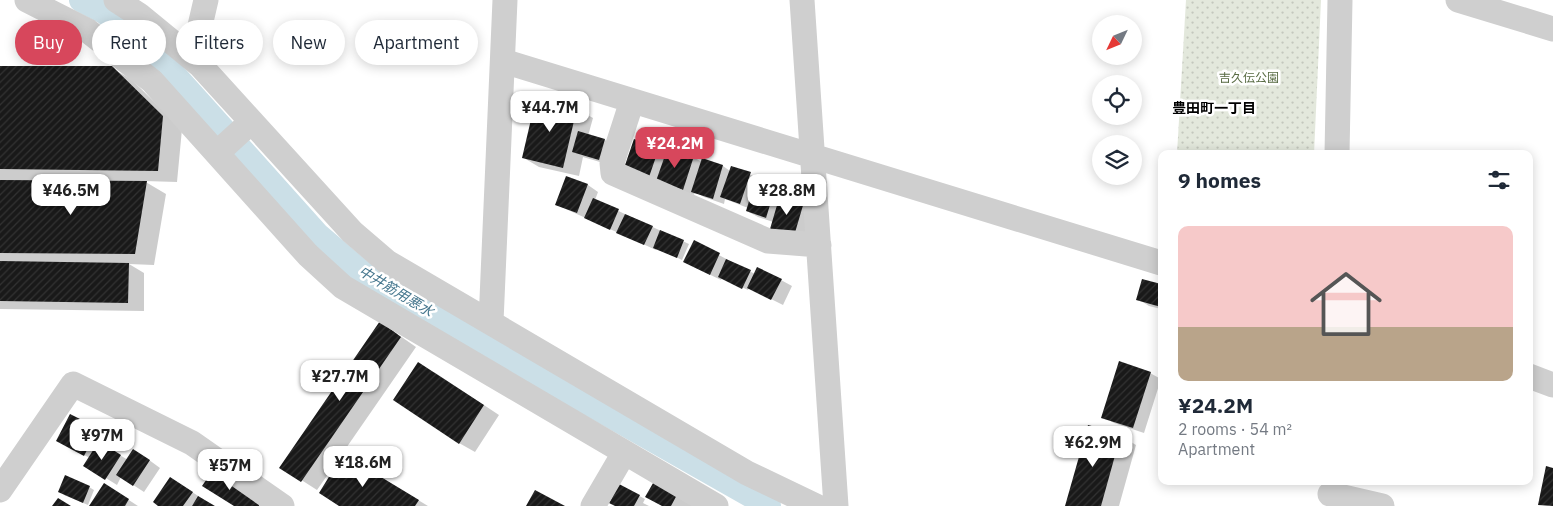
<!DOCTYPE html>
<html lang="en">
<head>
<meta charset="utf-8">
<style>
  :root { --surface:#fff; --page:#f6f6f7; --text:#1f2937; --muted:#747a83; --accent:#d7475c }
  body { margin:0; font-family:"IBM Plex Sans","Noto Sans JP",sans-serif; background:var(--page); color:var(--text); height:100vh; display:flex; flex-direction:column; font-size:19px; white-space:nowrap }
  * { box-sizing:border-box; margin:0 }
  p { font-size:16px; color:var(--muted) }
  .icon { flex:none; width:28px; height:28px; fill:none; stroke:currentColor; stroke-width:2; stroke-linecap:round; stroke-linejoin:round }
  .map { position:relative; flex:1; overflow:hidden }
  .details { position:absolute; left:1158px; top:150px; width:375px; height:335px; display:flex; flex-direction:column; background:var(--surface); border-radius:10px; box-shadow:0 2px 12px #0003 }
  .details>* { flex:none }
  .guide { position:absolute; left:15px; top:20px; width:475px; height:45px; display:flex; gap:10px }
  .needle { width:32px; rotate:227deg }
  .buttons { position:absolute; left:1092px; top:15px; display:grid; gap:10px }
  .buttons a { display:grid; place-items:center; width:50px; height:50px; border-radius:50%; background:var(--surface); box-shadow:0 2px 12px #0003; font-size:25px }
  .price { position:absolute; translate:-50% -42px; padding:0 11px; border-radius:10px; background:#fff; color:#222; font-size:16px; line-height:32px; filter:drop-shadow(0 1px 2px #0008) }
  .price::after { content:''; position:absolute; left:50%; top:30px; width:15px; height:11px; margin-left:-8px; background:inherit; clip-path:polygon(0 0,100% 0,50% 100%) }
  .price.on { background:var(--accent); color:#fff }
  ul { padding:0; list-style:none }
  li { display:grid; align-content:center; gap:10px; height:265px; padding:0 20px }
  li span { display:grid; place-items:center; height:155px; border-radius:10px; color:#555 }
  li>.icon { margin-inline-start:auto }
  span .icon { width:90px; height:90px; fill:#fffc; stroke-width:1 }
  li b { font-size:21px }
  h2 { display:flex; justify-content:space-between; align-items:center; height:60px; padding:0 20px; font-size:21px }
  .tag { padding:0 18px; border-radius:22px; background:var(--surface); box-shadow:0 2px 12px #0003; font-size:18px; line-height:45px }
  .tag.on { background:var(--accent); color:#fff }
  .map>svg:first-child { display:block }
  .grass { fill:url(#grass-dots) }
  .shadow { fill:#0003 }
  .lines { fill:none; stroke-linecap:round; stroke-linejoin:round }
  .canal { stroke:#cbdfe7; stroke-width:24 }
  .building { fill:url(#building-hatch) }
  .street { stroke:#cfcfcf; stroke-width:25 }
  .labels { text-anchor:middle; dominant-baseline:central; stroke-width:5; stroke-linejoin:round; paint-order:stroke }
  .park-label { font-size:12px; fill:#586b43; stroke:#fff }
  .neighbourhood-label { font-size:14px; font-weight:bold; fill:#000; stroke:#fff }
  .water-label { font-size:14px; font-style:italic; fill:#46778e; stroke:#fff }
</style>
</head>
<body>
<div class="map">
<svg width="1553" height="506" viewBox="0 0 1553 506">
  <defs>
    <pattern id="grass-dots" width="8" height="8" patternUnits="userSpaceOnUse" patternTransform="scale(1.25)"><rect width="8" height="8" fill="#e3e8dc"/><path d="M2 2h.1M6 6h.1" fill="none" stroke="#c3c7bd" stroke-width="1.8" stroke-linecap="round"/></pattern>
    <pattern id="building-hatch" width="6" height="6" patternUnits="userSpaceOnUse" patternTransform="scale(1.25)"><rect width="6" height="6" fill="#191919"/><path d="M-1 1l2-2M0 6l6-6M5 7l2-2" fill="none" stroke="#323232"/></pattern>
  </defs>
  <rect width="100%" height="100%" fill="#fff"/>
  <path class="grass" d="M1186,0H1321L1314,154H1177Z"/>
  <path class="shadow" d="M0,68H111L131,79L182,129L177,182L144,181L166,194L154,265L129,264L144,273V311L0,309Z
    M537,99L577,109L593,118L588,136L605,140L616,147L610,165L583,157L579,176L539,167L524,158Z
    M635,141L667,154L693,157L702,162L723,166L730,171L732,167L758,178L777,183L788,189L785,198L803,203L814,210L805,242L773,222L758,217L747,211L748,208L725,199L724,204L704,197L695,192L694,195L636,174Z
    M567,178L588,185L598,192L595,200L689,244L682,260L657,248L656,250L557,205Z
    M694,242L755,274L781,280L792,286L783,305L749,288L748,290L722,278L721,280L696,268Z
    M1143,281L1161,286V309L1149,306L1138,299Z
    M380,322L416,347L342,454L428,506H342L338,464L336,463L317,490L281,467Z
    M434,372L499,415L475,452L459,443Z
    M1150,373L1161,379L1144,433L1114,423L1103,417Z
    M71,415L108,436L103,445L128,460L145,457L160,468L144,492L121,477L117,485L85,465L90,458L68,447Z
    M1089,427L1121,436L1136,445L1119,506H1066Z
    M656,480L693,506H663Z
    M1376,481H1434V482Z
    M181,485L203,499L202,500L213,506H161Z
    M619,485L645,499L643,503L649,506H618Z
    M89,487L94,490L88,505L64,495Z
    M115,491L138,506H91Z"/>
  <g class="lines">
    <path class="canal" d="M81,0L104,12L154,52L318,235L364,274L399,296L769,506"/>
  </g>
  <path class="building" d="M0,66H112L163,116L158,171L0,169Z
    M536,98L577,108L563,168L522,158Z
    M578,131L605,139L599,160L572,152Z
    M634,139L659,148L649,177L624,168Z
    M668,147L694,156L683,190L656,181Z
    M702,158L723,165L713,199L691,192Z
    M731,166L751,172L740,204L720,197Z
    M757,175L777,182L766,218L746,211Z
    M566,176L588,184L577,213L555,205Z
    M0,180L147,181L135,254L0,253Z
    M780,195L804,202L794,236L770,229Z
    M593,198L619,209L610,230L584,218Z
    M625,214L653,226L644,245L616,233Z
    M660,230L684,240L677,258L653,248Z
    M694,240L720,253L710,275L683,262Z
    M726,259L751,270L742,289L718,277Z
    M0,261L129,263L128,303L0,301Z
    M757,267L782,279L771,300L747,288Z
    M1142,279L1161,284V307L1136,300Z
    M380,321L401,337L301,482L279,468Z
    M1119,361L1151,372L1133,428L1101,418Z
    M418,362L484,405L459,444L393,400Z
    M70,414L98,428L84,456L56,441Z
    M1088,425L1121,434L1101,506H1065Z
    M99,441L121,455L105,480L83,466Z
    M133,449L150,460L133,486L116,475Z
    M343,454L419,500L415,506H339L319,493Z
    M1546,466L1553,468V506L1538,505Z
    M213,470L261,501L259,506H234L202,486Z
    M65,475L90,486L83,503L58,492Z
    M170,477L193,492L183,506H158L153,502Z
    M656,478L679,491L671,506H662L645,497Z
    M104,483L129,499L125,506H89Z
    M619,484L640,495L634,506H615L609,503Z
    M535,490L565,506H526Z
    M198,496L215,506H192Z
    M58,498L71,506H52Z"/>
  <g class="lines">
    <path class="street" d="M27,0L88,31L152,81L308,255L343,287L716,506
      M116,0L139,15L200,65
      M206,0L199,30L200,65L352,232L387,262L747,473L816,506
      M802,0L836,506
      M1458,0L1553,29
      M503,61L1161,263
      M632,101L612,163L613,173L768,241L819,245
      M217,153L251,122
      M1337,154L1340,0
      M491,322L505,0
      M1529,376L1553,385
      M0,490L73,384L192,443L282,506
      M1330,494L1382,506
      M593,506L624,453"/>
  </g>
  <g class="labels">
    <g class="park-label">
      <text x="1249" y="77">吉久伝公園</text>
    </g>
    <g class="neighbourhood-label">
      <text x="1214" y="108">豊田町一丁目</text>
    </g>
    <g class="water-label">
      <text transform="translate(396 291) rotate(31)">中井筋用悪水</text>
    </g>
  </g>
</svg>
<div class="buttons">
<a><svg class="needle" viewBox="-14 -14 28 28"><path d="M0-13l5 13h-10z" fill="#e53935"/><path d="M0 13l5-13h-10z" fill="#747a83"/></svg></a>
<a><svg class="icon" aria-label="locate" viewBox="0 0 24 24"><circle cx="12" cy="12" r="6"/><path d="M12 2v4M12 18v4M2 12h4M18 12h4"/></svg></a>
<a><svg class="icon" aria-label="layers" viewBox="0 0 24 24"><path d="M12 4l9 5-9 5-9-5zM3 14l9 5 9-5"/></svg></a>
</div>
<b class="price" style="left:550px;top:133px">¥44.7M</b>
<b class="price on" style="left:675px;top:169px">¥24.2M</b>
<b class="price" style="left:71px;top:216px">¥46.5M</b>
<b class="price" style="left:787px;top:216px">¥28.8M</b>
<b class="price" style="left:340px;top:402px">¥27.7M</b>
<b class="price" style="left:102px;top:461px">¥97M</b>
<b class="price" style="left:1093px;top:468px">¥62.9M</b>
<b class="price" style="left:363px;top:488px">¥18.6M</b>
<b class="price" style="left:230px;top:491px">¥57M</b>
<div class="guide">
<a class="tag on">Buy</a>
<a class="tag">Rent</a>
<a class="tag">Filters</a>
<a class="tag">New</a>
<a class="tag">Apartment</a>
</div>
<section class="details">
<h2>9 homes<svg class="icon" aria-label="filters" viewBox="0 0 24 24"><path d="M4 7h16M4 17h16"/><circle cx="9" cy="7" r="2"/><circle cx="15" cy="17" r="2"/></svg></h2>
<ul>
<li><span style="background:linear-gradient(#f6c9c9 65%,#b9a48a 0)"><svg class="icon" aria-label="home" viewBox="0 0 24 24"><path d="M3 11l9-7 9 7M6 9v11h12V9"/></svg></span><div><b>¥24.2M</b><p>2 rooms · 54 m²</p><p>Apartment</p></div></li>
</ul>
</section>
</div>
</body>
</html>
